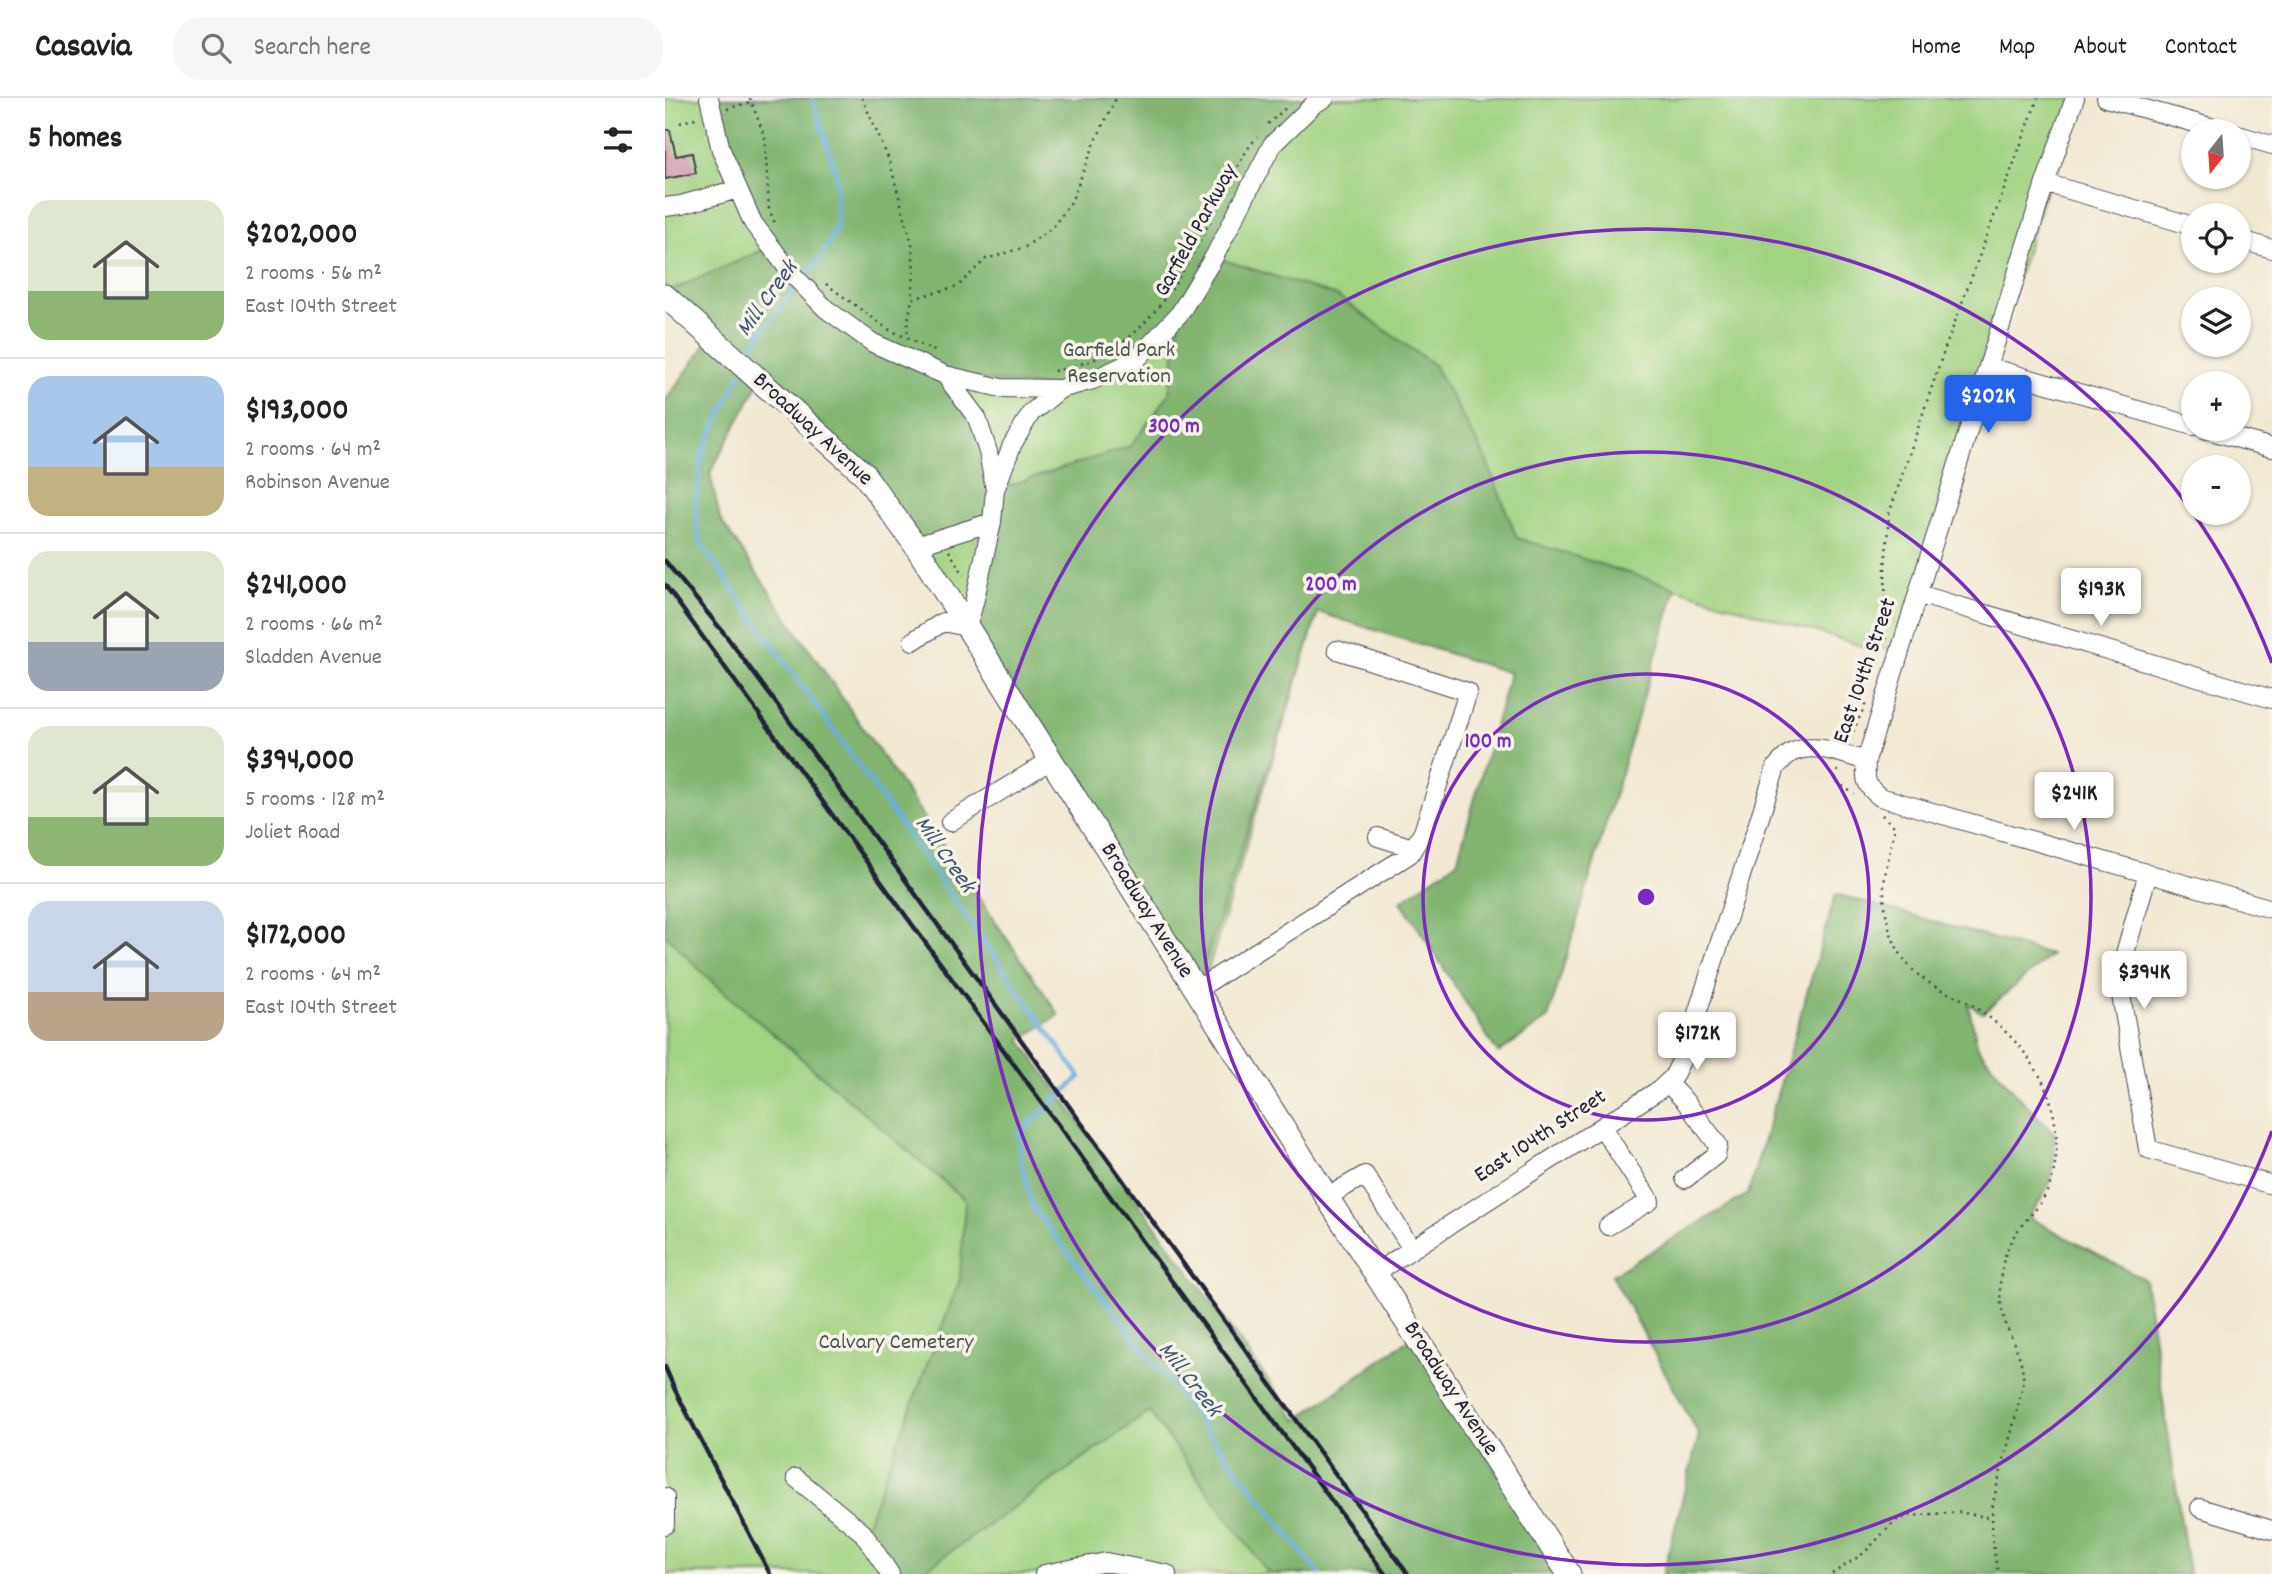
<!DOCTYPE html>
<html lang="en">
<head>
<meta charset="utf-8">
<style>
  :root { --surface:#fff; --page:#f6f6f6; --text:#222; --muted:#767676; --line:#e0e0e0; --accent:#2563eb }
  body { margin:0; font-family:Dekko,sans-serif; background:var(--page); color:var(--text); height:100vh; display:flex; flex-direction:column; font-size:26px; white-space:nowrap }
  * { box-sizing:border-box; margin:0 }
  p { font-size:23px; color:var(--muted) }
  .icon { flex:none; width:38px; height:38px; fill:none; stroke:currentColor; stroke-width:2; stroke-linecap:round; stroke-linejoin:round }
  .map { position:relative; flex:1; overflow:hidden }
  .sheet { display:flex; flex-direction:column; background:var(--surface); width:665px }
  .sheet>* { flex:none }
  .needle { width:46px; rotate:197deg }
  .buttons { position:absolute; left:1516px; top:21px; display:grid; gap:14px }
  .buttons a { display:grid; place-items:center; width:70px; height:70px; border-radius:50%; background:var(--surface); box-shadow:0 2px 5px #0004; font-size:35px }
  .price { position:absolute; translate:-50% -60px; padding:0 16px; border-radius:7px; background:#fff; color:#222; font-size:23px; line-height:46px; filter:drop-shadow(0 2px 4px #0008) }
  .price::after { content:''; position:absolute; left:50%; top:42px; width:21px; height:16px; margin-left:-10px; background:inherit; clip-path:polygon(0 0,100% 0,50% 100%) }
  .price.active { background:var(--accent); color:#fff }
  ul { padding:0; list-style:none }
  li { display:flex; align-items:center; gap:21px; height:175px; padding:0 28px }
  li+li { border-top:2px solid var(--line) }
  li span { display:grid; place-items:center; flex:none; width:196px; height:140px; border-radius:21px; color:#555 }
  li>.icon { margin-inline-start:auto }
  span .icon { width:84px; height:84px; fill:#fffc; stroke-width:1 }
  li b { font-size:30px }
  h2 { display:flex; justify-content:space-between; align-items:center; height:84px; padding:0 28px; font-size:30px }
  header { display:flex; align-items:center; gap:42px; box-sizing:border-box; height:98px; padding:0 35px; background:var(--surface); border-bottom:2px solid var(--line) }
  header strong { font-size:33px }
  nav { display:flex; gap:38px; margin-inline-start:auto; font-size:24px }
  .search { width:490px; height:63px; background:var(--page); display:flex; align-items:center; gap:18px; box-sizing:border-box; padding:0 24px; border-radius:28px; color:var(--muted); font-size:26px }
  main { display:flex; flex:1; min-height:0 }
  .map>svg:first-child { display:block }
  .green { fill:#a2d381; stroke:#627a5e; stroke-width:2 }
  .forest { fill:#81b56f; stroke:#526c55; stroke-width:2; fill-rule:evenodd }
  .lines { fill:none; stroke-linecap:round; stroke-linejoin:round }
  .stream { stroke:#6bb0e1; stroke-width:4.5 }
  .building { fill:#d190a8 }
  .minor-casing { stroke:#414052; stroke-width:20 }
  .major-casing { stroke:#414052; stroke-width:25 }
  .path { stroke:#414052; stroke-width:2.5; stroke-dasharray:2 5; stroke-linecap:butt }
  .minor { stroke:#fff; stroke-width:18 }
  .major { stroke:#fff; stroke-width:23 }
  .rail { stroke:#22223b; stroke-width:4.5 }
  .ring { fill:none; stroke:#7b2cbf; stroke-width:3.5 }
  .labels { text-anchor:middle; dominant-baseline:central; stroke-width:7; stroke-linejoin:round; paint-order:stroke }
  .street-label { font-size:23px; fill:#22223b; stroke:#f7f3e8 }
  .park-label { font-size:23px; fill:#485750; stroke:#f7f3e8 }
  .water-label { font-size:24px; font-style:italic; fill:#3c5475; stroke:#f7f3e8 }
  .centre { fill:#7b2cbf; stroke:#f7f3e8; stroke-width:3.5 }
  .ring-label { font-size:21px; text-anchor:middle; font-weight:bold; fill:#7b2cbf; stroke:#f7f3e8; stroke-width:7; stroke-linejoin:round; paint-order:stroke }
</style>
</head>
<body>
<header>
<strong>Casavia</strong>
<div class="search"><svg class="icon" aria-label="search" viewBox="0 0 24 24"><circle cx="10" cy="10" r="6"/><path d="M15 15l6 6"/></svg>Search here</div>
<nav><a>Home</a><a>Map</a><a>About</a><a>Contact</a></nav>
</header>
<main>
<section class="sheet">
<h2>5 homes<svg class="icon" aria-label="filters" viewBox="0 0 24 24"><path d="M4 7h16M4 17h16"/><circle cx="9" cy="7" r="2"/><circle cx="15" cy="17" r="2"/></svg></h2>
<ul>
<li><span style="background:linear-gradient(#dfe7d0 65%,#8fb573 0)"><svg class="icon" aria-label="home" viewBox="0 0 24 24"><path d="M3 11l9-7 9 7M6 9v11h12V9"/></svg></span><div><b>$202,000</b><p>2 rooms · 56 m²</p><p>East 104th Street</p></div></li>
<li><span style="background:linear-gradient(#a9c7e8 65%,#c2b280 0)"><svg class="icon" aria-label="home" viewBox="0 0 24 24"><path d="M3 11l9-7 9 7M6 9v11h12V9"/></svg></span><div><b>$193,000</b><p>2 rooms · 64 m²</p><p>Robinson Avenue</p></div></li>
<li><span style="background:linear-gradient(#dfe7d0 65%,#9aa5b1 0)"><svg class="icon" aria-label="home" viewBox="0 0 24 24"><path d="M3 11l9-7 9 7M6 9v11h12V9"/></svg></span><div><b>$241,000</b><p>2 rooms · 66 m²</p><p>Sladden Avenue</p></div></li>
<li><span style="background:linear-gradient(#dfe7d0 65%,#8fb573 0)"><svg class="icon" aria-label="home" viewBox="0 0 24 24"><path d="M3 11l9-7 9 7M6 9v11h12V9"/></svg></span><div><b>$394,000</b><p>5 rooms · 128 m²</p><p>Joliet Road</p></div></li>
<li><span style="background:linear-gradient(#c9d6e8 65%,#b9a48a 0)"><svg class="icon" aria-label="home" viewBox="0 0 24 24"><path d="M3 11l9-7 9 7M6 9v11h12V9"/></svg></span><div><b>$172,000</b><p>2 rooms · 64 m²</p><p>East 104th Street</p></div></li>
</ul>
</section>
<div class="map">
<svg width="1607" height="1476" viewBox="0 0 1607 1476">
  <rect width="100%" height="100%" fill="#f7f3e8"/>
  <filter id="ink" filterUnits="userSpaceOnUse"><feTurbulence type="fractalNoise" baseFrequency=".0143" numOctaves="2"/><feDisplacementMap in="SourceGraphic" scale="14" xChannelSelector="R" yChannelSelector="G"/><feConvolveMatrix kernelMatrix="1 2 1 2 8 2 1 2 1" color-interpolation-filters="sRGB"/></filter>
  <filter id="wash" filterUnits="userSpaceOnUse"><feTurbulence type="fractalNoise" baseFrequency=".00686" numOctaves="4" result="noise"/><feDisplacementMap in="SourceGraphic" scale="28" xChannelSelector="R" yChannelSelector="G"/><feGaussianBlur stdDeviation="1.57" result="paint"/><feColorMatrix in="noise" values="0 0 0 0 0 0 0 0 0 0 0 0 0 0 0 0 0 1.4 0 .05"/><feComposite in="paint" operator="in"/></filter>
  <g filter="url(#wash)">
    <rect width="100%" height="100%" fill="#f2e9d3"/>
    <path class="green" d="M0,0H1410L1234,554L1215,549L1213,553L691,391L536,894L219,393L0,201Z
      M0,549L685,1476H0Z"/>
    <path class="forest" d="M44,0H660L607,47L549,159L672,198L769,267L820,359L852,440L1011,490L883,920L833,955L736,803L792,764L845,575L653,514L531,892L302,529L327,424L251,448L198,375L95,283L45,375L55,421L394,917L355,942L632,1322L750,1237L892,1476H604L484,1314L254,1476H225L198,1435L295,1181L300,1102L42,879L0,836V303L46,239L0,195L105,149L88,125ZM515,217L504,296L466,348L331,392L323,354L281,277L395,291L471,262Z
      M1171,796L1386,857L1318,915L1303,906L1313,950L1351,996L1390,1036C1390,1074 1387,1090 1363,1119L1480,1182L1524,1476H998L1034,1337L947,1177L1083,1096Z"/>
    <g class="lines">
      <path class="stream" d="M139,181L160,153L173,126L171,75L147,0
        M83,261L94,237L133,187
        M76,275L39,351L30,405L34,443L415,979L354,1036L356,1064L368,1110L654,1476"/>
    </g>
    <g id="blocks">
      <path class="building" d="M0,32H5L11,58L27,55L31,75L0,81Z"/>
    </g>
  </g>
  <g filter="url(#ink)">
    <use href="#blocks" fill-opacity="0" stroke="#414052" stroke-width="2"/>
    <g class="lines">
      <g class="minor-casing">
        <path id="minor" d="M44,0L56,52L88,125L127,176L161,211L208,245L280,277L312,320L323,354L330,392
          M1410,0L1380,85L1201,663C1200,681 1200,688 1215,699L1607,811
          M1441,0L1559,33
          M1573,37L1607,47
          M1380,85L1528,128
          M0,109L16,107L73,91
          M1573,141L1607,151
          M1324,269L1528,328
          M280,277L336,290L395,291
          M1539,331L1607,350
          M251,448L327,424
          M1253,496L1607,601
          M248,543L278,524L302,529L309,505L327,424L330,392L347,347L366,315L395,291L428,282L471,262L515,215L549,159L607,47L649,6L660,0
          M285,724L386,662
          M713,739L748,750
          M1483,775L1453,880L1483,1051L1607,1087
          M531,892L745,756L758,734L803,594L672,552
          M1002,985L1020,1003L1053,1047L1051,1057L1020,1081
          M937,1029L985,1103L943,1128
          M662,1099L700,1077L747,1151
          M710,1175L994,992L1008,979L1018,959L1111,669C1116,664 1121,657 1128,654C1150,644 1179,656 1201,663
          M131,1380L198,1435L225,1476
          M0,1399V1427
          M1535,1410L1607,1432
          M379,1476L441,1464L502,1476"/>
      </g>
      <g class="major-casing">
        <path id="major" d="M0,198L198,375L251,448L710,1175L904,1476"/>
      </g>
      <path class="path" d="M85,0L100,40L104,111L110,125
        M197,0L224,62L247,146L249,174L247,201
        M62,11L86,4
        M15,25L33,19
        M603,26L624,7
        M161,186L223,231L274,255
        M244,241L242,228L247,201L293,188L321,161L360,149L387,130L406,104L431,42L451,0
        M389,273C406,269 424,265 440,256C496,225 526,159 555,104C566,83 576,57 592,39
        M284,453L299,477
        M1221,542L1220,471L1224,416L1278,256L1373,0
        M1185,640L1201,605
        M1173,672L1169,682L1189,696
        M1217,717L1230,729C1226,751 1218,776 1219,797C1221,834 1234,867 1266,886C1278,894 1292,898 1304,905C1337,926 1369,958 1383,996C1395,1029 1396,1078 1374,1107C1355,1131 1343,1138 1337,1170C1333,1190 1335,1213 1343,1232C1349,1247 1357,1260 1358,1277C1359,1288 1354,1302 1352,1313C1344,1344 1335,1374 1328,1405C1326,1428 1327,1454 1334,1476
        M1167,1476L1199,1455L1230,1423L1244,1418L1293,1414L1327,1420"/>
      <use href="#minor" class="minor"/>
      <use href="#major" class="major"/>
      <path class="rail" d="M0,463L59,535L162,674L743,1476
        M0,487L720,1476
        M0,1269L10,1292L105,1476"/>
    </g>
  </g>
  <g class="ring">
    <circle cx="981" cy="799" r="223"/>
    <circle cx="981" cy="799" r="445"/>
    <path d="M1607 1033A668 668 0 1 1 1607 565"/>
  </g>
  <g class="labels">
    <g class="street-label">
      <text transform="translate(532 133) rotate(-61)">Garfield Parkway</text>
      <text transform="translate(147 332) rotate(43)">Broadway Avenue</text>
      <text transform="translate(1201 573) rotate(-71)">East 104th Street</text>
      <text transform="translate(481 813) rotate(58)">Broadway Avenue</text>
      <text transform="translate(876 1039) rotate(-33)">East 104th Street</text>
      <text transform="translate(785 1291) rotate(57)">Broadway Avenue</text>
    </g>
    <g class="park-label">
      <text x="454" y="253">Garfield Park<tspan x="454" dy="26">Reservation</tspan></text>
      <text x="231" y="1245">Calvary Cemetery</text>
    </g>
    <g class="water-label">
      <text transform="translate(103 201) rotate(-54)">Mill Creek</text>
      <text transform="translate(279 757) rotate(55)">Mill Creek</text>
      <text transform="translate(524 1282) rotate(52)">Mill Creek</text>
    </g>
  </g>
  <circle cx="981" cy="799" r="10" class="centre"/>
  <g class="ring-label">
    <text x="509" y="334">300 m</text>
    <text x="666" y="492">200 m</text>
    <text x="823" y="649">100 m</text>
  </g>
</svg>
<div class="buttons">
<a><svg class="needle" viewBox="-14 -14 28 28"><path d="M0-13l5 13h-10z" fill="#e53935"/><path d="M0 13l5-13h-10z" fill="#767676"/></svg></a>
<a><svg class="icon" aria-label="locate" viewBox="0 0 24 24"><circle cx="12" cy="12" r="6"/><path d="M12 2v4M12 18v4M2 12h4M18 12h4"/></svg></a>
<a><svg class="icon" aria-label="layers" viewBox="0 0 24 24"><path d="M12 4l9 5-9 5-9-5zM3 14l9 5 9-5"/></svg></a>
<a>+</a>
<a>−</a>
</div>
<b class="price active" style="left:1323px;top:337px">$202K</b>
<b class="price" style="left:1436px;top:530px">$193K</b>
<b class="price" style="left:1409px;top:734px">$241K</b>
<b class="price" style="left:1479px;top:913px">$394K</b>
<b class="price" style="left:1032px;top:974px">$172K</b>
</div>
</main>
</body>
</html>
